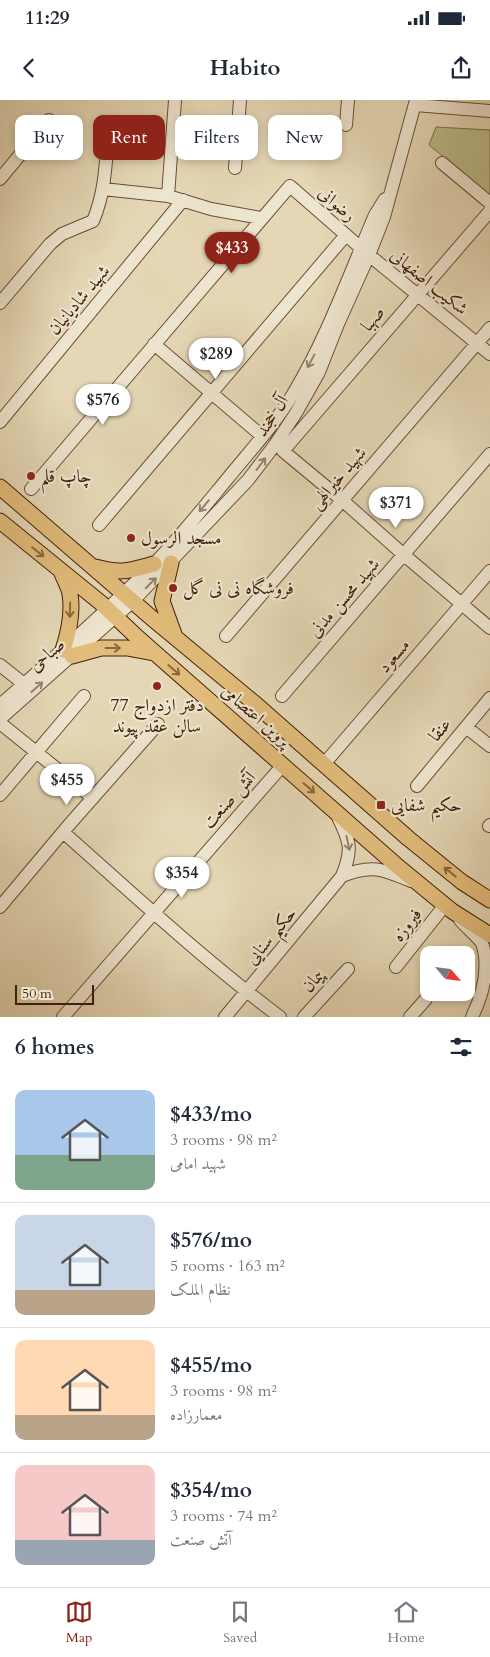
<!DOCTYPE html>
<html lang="en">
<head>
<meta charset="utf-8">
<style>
  :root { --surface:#fff; --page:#f2f2f3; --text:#1f2937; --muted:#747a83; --line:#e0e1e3; --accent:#8f2418 }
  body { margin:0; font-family:Cardo,Amiri,serif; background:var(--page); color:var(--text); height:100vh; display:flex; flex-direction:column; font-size:19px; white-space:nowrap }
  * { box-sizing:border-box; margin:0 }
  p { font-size:16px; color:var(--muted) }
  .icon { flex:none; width:28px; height:28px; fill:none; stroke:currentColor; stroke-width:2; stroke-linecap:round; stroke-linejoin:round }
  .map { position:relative; height:917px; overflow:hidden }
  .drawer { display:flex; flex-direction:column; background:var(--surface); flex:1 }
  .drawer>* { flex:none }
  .banner { position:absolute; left:15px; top:15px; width:460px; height:45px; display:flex; gap:10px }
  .needle { width:32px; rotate:118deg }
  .controls { position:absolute; left:420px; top:846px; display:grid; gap:10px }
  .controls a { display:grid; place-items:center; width:55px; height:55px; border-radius:10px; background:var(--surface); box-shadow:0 2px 8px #0003; font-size:25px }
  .scale { position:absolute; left:15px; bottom:12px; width:79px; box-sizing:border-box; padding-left:5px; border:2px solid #41210c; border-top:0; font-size:14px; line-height:18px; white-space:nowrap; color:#41210c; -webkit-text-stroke:4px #eee5cf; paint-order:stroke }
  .price { position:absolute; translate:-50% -42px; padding:0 11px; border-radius:18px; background:#fff; color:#222; font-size:16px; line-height:32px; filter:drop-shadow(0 1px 2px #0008) }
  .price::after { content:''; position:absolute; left:50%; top:30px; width:15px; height:11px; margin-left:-8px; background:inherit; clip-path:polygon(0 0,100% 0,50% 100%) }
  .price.on { background:var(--accent); color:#fff }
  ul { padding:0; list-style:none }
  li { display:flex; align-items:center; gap:15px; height:125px; padding:0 15px }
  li+li { border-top:1px solid var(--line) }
  li span { display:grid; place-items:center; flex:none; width:140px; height:100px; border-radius:10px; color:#555 }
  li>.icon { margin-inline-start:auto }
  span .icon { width:60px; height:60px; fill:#fffc; stroke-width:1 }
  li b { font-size:21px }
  h2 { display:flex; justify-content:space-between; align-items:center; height:60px; padding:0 15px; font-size:21px }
  .pill { padding:0 18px; border-radius:10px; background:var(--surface); box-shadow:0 2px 8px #0003; font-size:18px; line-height:45px }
  .pill.on { background:var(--accent); color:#fff }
  .status { display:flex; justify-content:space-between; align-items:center; height:35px; padding:0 25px; background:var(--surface); direction:ltr }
  .status svg { height:14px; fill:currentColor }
  header { display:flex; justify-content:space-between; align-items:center; height:65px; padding:0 15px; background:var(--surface); font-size:22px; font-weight:700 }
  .tabs { display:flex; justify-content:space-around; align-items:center; height:70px; border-top:1px solid var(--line); background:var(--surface); font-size:14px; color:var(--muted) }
  .tabs a { display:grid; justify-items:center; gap:2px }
  .tabs .on { color:var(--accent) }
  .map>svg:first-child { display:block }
  .green { fill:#bcbc88; stroke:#7e6e4a }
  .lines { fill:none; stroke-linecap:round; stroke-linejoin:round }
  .minor-casing { stroke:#6a4e36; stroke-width:14 }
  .major-casing { stroke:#41210c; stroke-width:17 }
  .minor { stroke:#eee5cf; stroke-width:12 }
  .major { stroke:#e2bc7a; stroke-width:15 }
  .oneway { stroke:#98836e }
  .oneway2 { stroke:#89673d }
  .poi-dot { fill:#8f2418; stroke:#eee5cf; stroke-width:2 }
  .labels { text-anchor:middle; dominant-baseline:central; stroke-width:4.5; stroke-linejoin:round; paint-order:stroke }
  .street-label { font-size:18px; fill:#41210c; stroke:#eee5cf }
  .poi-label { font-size:18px; fill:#41210c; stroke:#eee5cf; text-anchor:start }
</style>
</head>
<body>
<div class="status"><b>11:29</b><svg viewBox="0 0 49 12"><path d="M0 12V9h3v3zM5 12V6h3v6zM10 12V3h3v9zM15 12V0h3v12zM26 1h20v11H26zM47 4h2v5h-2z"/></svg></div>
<header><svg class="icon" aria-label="back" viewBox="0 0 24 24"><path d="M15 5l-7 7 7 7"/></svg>Habito<svg class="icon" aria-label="share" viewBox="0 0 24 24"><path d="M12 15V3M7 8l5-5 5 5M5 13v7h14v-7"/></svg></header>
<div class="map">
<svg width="490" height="917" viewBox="0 0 490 917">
  <rect width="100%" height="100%" fill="#e5d7b5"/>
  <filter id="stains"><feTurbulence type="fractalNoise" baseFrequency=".004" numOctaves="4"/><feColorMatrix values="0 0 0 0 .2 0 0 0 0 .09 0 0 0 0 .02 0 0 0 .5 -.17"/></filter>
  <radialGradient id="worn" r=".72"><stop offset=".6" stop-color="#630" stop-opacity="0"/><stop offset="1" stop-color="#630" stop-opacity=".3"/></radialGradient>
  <path class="green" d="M436,27L490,30V95L429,45Z"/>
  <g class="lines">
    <g class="minor-casing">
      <path id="minor" d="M415,5L490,11
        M346,25L348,0
        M442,63L490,103
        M235,68L240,0
        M0,79L49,20
        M103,89L168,96L211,109L261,118
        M168,96L175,0
        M490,111L283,351L342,400L404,455L490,528
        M0,203L50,144L62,134L93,121C105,93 106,63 108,33
        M154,244L262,336
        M0,322L183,100
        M31,389L290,86L369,155L490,254
        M99,425L346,135
        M226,536L490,228
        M0,565L24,584
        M282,596L490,354
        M0,605C53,559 105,513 154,464C180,437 204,407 228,378C250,351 275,324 293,294C327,238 349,175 375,115L385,99
        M0,619L133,501L248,380L274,346L296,313L319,272L338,224L369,155L384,117L416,0
        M0,623L93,698
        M466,627L490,646
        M324,664L490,471
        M417,686L490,598
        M0,695L84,596
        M489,726L490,725
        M63,732C134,795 204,860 280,917
        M342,776C372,764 383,769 411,781
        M0,807L68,726L158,624
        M460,820C467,828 476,835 482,843C490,867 483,894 472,917
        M396,867L445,805
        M63,917L283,665
        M225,917L342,776C354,747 349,740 336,713
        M304,917L348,869
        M410,917L426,899"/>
    </g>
    <g class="major-casing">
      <path id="major" d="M0,387L153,519L253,602L409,739L462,782L490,800
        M0,421L101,503L138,538L396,765L452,811L490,835
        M171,463L162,501L175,537
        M95,467C121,474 128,471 154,464
        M61,471C64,479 69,487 70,494C73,513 69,532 63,550
        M72,556L101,548H127L154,553"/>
    </g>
    <use href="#minor" class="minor"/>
    <use href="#major" class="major"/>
  </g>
  <defs><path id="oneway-shaft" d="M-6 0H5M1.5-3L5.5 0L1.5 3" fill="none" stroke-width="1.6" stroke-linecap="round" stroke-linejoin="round" transform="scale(1.25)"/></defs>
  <g class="oneway">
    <use href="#oneway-shaft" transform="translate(311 261) rotate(118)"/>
    <use href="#oneway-shaft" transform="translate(261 364) rotate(-53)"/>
    <use href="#oneway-shaft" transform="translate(204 406) rotate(130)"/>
    <use href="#oneway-shaft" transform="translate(151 483) rotate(-45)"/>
    <use href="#oneway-shaft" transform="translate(37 587) rotate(-41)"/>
    <use href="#oneway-shaft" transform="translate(348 743) rotate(78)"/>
  </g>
  <g class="oneway2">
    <use href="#oneway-shaft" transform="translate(38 452) rotate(39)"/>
    <use href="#oneway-shaft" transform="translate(70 510) rotate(91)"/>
    <use href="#oneway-shaft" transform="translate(113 548)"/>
    <use href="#oneway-shaft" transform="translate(174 570) rotate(41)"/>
    <use href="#oneway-shaft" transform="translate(309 688) rotate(41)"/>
    <use href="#oneway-shaft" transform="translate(450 772) rotate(-141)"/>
  </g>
  <g class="poi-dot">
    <circle cx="31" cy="376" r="5"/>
    <circle cx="131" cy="438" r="5"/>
    <circle cx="173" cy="488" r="5"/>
    <circle cx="157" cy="586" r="5"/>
    <rect x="376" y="700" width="10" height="10" rx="2.5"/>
  </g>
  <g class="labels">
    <g class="street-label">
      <text transform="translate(337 104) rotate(41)">رضوانی</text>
      <text transform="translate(429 182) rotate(39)">شکیب اصفهانی</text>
      <text transform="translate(79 200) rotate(-50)">شهید شادیانیان</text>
      <text transform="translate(373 219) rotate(-49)">صهبا</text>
      <text transform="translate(272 316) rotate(-57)">آل خجند</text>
      <text transform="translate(338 378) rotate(-49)">شهید خیرالهی</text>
      <text transform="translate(344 498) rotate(-49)">شهید محسن مدنی</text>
      <text transform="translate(47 555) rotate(-41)">صباحی</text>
      <text transform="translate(394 556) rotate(-49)">مسعود</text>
      <text transform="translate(256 616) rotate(41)">پروین اعتصامی</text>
      <text transform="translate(440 630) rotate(-50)">عنقا</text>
      <text transform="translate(229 700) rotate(-48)">آتش صنعت</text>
      <text transform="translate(407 825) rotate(-52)">فیروزه</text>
      <text transform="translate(271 836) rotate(-50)">حکیم سنایی</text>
      <text transform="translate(313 881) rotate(-48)">پیمان</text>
    </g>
    <g class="poi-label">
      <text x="41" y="376">چاپ قلم</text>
      <text x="141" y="438">مسجد الرسول</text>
      <text x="183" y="488">فروشگاه نی نی گل</text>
      <text x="157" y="605" text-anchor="middle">دفتر ازدواج 77<tspan x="157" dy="21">سالن عقد پیوند</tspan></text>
      <text x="391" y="705">حکیم شفایی</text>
    </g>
  </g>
  <rect width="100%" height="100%" filter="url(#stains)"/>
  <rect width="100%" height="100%" fill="url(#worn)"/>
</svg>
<div class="controls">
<a><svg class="needle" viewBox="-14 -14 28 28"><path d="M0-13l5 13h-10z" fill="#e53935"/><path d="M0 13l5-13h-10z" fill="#747a83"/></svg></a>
</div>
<div class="scale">50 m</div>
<b class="price on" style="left:232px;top:174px">$433</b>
<b class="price" style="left:216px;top:280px">$289</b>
<b class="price" style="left:103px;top:326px">$576</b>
<b class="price" style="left:396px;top:429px">$371</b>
<b class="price" style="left:67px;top:706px">$455</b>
<b class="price" style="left:182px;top:799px">$354</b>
<div class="banner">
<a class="pill">Buy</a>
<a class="pill on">Rent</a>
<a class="pill">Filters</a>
<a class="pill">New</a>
</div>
</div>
<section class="drawer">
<h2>6 homes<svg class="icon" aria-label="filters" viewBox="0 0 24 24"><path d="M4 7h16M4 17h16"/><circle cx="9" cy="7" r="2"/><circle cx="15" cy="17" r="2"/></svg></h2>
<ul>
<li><span style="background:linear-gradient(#a9c7e8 65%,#7fa58c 0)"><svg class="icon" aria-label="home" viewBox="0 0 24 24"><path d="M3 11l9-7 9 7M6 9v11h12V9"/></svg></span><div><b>$433/mo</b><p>3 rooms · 98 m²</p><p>شهید امامی</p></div></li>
<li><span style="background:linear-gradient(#c9d6e8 75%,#b9a48a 0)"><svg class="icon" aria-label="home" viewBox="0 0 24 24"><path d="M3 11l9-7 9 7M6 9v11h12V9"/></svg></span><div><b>$576/mo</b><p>5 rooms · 163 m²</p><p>نظام الملک</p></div></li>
<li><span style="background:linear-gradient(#ffd9b3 75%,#b9a48a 0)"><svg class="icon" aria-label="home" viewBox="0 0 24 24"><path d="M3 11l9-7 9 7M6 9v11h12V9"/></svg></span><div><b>$455/mo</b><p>3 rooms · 98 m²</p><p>معمارزاده</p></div></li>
<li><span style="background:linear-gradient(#f6c9c9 75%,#9aa5b1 0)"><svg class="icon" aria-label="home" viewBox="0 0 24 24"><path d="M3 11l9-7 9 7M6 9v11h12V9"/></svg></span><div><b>$354/mo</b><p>3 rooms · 74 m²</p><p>آتش صنعت</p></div></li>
</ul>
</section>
<nav class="tabs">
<a class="on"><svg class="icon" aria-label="map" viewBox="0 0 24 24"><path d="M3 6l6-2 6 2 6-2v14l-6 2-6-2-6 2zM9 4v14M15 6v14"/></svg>Map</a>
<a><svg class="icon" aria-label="saved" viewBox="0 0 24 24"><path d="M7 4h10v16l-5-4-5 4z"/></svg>Saved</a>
<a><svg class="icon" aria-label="home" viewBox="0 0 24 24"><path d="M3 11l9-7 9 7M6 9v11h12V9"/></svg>Home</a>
</nav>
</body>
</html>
